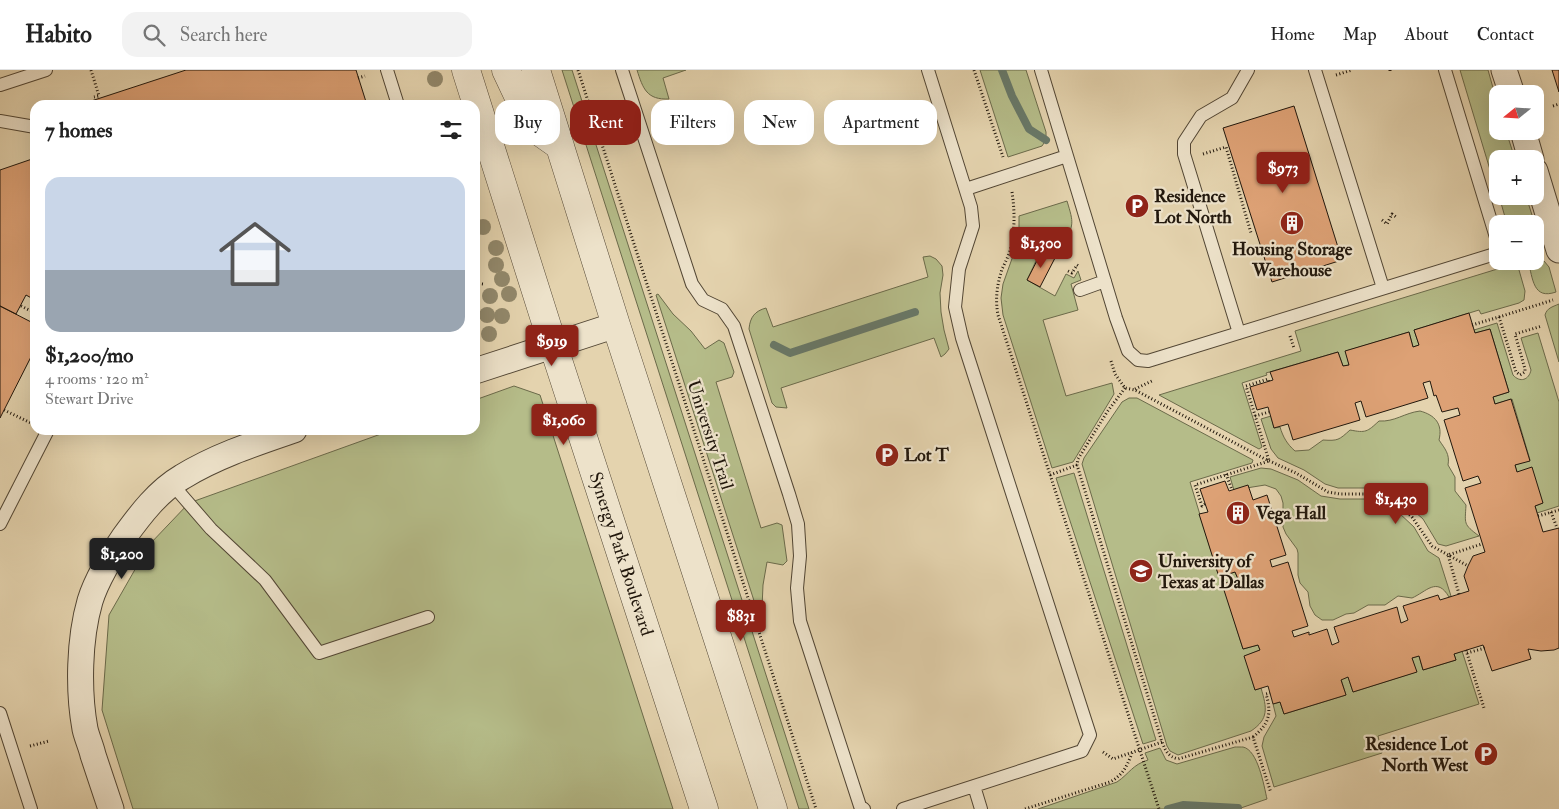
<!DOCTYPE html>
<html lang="en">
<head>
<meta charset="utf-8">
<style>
  :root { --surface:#fff; --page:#f2f2f2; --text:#222; --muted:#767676; --line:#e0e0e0; --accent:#8f2418 }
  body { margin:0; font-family:"IM FELL Double Pica",serif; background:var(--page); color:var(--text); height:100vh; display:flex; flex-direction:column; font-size:19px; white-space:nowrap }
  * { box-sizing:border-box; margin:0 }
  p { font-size:16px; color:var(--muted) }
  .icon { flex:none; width:28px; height:28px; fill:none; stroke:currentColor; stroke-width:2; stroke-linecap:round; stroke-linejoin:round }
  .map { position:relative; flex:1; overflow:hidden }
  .drawer { position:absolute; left:30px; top:30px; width:450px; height:335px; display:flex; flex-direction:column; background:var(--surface); border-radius:15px; box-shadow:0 5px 20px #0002 }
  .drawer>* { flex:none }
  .banner { position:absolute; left:495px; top:30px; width:475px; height:45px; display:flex; gap:10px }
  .needle { width:32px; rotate:252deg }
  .buttons { position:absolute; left:1489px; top:15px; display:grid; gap:10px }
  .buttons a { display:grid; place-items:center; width:55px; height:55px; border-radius:10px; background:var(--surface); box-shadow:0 5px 20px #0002; font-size:25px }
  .price { position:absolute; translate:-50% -42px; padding:0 11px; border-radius:5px; background:var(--accent); color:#fff; font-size:16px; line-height:32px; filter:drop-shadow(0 1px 2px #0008) }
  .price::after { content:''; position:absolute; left:50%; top:30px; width:15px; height:11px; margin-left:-8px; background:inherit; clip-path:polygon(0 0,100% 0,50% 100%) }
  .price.selected { background:#222; color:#fff }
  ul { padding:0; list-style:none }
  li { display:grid; align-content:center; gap:10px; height:265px; padding:0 15px }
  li+li { border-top:1px solid var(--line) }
  li span { display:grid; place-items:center; height:155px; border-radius:15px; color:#555 }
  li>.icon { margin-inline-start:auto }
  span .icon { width:90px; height:90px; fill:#fffc; stroke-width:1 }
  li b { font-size:21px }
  h2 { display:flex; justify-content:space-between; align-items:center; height:60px; padding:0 15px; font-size:21px }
  .chip { padding:0 18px; border-radius:15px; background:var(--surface); box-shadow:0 5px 20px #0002; font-size:18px; line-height:45px }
  .chip.selected { background:var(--accent); color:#fff }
  header { display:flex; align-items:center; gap:30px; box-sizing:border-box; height:70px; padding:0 25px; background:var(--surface); border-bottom:1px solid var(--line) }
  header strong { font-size:24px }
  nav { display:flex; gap:28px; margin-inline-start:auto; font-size:18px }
  .search { width:350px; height:45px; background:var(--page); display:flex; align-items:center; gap:12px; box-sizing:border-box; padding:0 18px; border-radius:15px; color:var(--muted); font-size:19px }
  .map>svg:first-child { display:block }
  .green { fill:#b5bc89; stroke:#6b6a4a }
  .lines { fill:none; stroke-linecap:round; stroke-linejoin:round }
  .stream { stroke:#687868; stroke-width:8 }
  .building { fill:#dda175; stroke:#21170c }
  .service-casing { stroke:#524634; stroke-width:14 }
  .minor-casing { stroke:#524634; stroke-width:27 }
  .tertiary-casing { stroke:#524634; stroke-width:29 }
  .path { stroke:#21170c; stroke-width:3; stroke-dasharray:1 2.5; stroke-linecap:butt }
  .service { stroke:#ede2ca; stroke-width:12 }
  .minor { stroke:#ede2ca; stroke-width:25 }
  .tertiary { stroke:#ede2ca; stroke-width:28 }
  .tree { fill:#91876a }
  .labels { text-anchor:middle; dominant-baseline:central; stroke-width:4.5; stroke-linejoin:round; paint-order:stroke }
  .poi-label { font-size:18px; font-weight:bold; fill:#21170c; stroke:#ede2ca; text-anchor:start }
  .street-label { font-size:18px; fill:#21170c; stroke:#ede2ca }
</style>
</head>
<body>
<header>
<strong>Habito</strong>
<div class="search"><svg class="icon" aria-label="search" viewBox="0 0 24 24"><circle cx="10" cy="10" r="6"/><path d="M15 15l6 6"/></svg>Search here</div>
<nav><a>Home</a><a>Map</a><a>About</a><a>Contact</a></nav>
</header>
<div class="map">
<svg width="1559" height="739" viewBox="0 0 1559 739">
  <rect width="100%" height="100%" fill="#e4d3ae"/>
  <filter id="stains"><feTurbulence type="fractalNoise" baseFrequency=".004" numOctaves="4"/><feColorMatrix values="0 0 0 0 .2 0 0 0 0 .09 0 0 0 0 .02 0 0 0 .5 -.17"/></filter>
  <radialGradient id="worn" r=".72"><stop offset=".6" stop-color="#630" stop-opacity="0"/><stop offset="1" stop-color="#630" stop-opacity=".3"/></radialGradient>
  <path class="green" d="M562,0H572L809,739H799Z
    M637,0H686L663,8L669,29C647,30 643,19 637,0Z
    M980,0H1026L1046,62V70L1042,76L1008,87Z
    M1460,0H1488L1497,32L1498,61H1506L1515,89H1498L1497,123Z
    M1499,126H1526L1532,145L1529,154H1507Z
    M1067,131C1074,154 1074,154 1063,176C1041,169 1035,195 1027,210L1055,226L1066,204L1074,208L1078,201L1081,210L1071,214L1078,240L1043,250L1066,326L1112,313L1114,324L1073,392L1052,398L1003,245L1001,228L1003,214L1014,183L1019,162V146Z
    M930,186L936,189L942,196L943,205L940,223L941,242L944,260L949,279L945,284L941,287L934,268L781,318L787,338L776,337L772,333L749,259C750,247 755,241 766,238L773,257L928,207L923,187Z
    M1535,189L1544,191L1549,197L1556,222C1533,230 1533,209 1528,191H1535Z
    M1517,193L1525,221L1524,230L1519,233L1481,244L1479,240L1414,260L1419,275L1413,277L1409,262L1346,281L1349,295L1343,296L1338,282L1266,303L1267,305L1242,313L1262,377L1259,379L1159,325L1301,281L1295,261Z
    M658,224L673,244L691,261L705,279L719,270L724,273L734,302L732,307L716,312L761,458L777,453L782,455L787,491L783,495L767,492L763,515L762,538L756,537L656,225Z
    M1559,234V292L1545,245C1547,238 1552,237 1559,234Z
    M1497,253L1513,305C1520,313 1529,310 1531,300L1521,268L1538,263L1559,332V436L1537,443L1535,436L1543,433L1517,402L1515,395L1530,390L1512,329L1495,334L1493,327L1509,322L1490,259L1475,263L1474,260Z
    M514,316L540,325L673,739H133L102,640L109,545L149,475L189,433L392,360H475V330Z
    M1129,328H1137L1253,390L1252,393L1190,412L1219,507L1235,502L1238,509L1223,514L1243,579L1258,575L1260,580L1245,586L1255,620L1261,618C1267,638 1269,649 1251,661L1178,685L1170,681L1167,676L1082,394L1084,388L1122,332Z
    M1420,341C1435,345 1443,354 1439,370C1445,379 1450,384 1448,395L1455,407V421L1466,435C1465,454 1463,454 1479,466L1446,476L1438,474L1423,449L1406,434L1387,424L1368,418H1338L1325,414L1304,400L1278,388L1271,379L1261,349L1271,346L1274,358L1280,357C1283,367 1287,374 1295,381L1309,380L1323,370C1338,371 1339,370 1350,360C1366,363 1367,362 1379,351C1395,352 1404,343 1420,341Z
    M1261,398L1271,399L1298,410L1321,426L1340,429H1366L1381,434L1398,442L1414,457L1428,481L1439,488L1451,526L1449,527C1437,506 1426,522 1412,528L1398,526L1385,535H1368L1354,543L1346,544L1333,550H1322L1315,545L1310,536L1308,522L1300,513L1298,505V483L1297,479L1286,464L1283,457V433L1281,426L1276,419L1265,415L1234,420L1230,407Z
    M1074,403L1156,670L1143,674L1056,408Z
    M1462,581L1479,634L1378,666L1382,683L1274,717L1262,676L1264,667L1276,646L1273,634L1280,632L1284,644L1346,625L1341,609L1348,607L1353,622L1416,602L1412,588L1419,586L1423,600L1456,590L1454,584Z
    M1235,677C1236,677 1242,677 1243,677C1258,680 1264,716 1267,729L1238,739H1038L1117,712C1130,703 1132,695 1148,690L1145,683L1160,678L1166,690L1177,694Z"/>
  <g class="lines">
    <path class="stream" d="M1002,0L1012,26L1029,59L1046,70
      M774,275L790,283L915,242
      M1168,739L1183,735L1238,738"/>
  </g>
  <path class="building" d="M186,0H356L367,35H79Z
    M1552,0H1559V22Z
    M1294,36L1342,190L1272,212L1223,58Z
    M35,88V230L26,225L16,244L0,236V100Z
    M1042,181L1055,188L1040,217L1027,210Z
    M0,236L35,254V279L0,348Z
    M1469,243L1475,263L1490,259L1509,322L1493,327L1495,334L1511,329L1530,391L1515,395L1517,402L1532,397L1543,433L1535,436L1543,462L1559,458V578L1554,580L1541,581L1528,579L1531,589L1492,601L1483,575L1454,584L1456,590L1423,600L1419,586L1412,588L1417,602L1353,622L1348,607L1341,610L1346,625L1284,644L1280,632L1273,634L1268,616L1255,620L1244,586L1260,580L1258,575L1243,579L1222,514L1238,509L1235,502L1219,507L1199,444L1208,442L1200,419L1225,411L1229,421L1248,415L1253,430L1267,425L1286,485L1270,490L1272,497L1288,492L1308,556L1292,561L1294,567L1309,562V565L1327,559L1332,575L1339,572L1334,557L1397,537L1401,553L1408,550L1403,536L1438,525L1440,530L1469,521L1464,506L1468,496L1473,486L1485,482L1465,418L1481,413L1478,406L1463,411L1444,350L1460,345L1458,338L1442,342L1436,325L1434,326L1430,311L1423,313L1428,328L1366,347L1361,331L1355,333L1360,350L1293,370L1288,354L1274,358L1268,337L1257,340L1250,317L1273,310L1270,302L1338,282L1343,296L1349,295L1345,281L1409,262L1413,277L1419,275L1414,260Z"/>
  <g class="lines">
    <g class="service-casing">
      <path id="service" d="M387,0L398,35
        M622,0L692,214L703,230L722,239L734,256L789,424L798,454L800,486L797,518L800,551L860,736L864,739
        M1041,0L1116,248L1128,281L1138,290L1148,291L1498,183
        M1315,0L1383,218
        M1445,0L1498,174
        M0,15L46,0
        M0,51L35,57
        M966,119L1067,86
        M1535,171L1555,165
        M1080,220L1105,211
        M1239,263L1184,84V72L1201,46L1232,28L1248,0
        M172,414L211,459L265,510L319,583L428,547
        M0,454L48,360
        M0,643L31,739
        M974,716L981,739
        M903,739L1082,681L1090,665L962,268L955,237L959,199L973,156L971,137L928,0"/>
    </g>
    <g class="minor-casing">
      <path id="minor" d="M1504,0L1512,24
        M1523,61L1531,89
        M1535,101L1559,180
        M475,301L616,255
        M111,739C105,721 99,703 93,685C91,676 87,668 85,659C78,621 79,569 90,531C96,511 112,484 124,467C140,445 158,421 182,407C216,386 256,373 294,360"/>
    </g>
    <g class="tertiary-casing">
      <path id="tertiary" d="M466,0L553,275L704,739
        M506,0L533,57L560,76
        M536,0L616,255L773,739"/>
    </g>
    <path class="path" d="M91,0L99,26L94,27
      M578,0L816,739
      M974,0L1003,87
      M1390,0V1
      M1336,5L1352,0
      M358,8L365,6
      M1553,36L1559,34
      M1203,84L1226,77L1251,163
      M1012,122C1015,142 1015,161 1010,181C1008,187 1005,193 1002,199C997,215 995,229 998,245L1159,739
      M1382,150L1387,154L1392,144L1396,147
      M1068,201L1072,203L1077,195L1080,197
      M475,213L483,214
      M21,236L35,243
      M1499,247L1553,230
      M1472,255L1499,247L1516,302L1520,305L1525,302V299L1515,264L1542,256
      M1290,266L1294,278
      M1111,291L1115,304L1125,318L1135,320L1265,389L1296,403L1328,422L1340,424H1370L1391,432L1402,438L1412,447L1432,476L1468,496
      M34,315L35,316
      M1125,318L1107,342L1078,389L1077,395L1162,672C1166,682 1168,686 1178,689L1253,667L1271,723
      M1135,319L1154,310
      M4,340L31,353
      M1255,346L1269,342
      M1226,404L1232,420
      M1050,405L1077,395
      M1205,434L1202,436L1195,415L1269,391L1246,316L1268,309L1269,312
      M1551,442L1557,458
      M1538,446L1559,440
      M1459,524L1448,485L1482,474
      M1466,580L1484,638
      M1467,583L1485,578
      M1253,667C1269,654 1272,644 1266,624L1270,623
      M30,676L49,671
      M1103,682L1113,689L1162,672
      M1025,739L1110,712C1123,705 1127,696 1132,683"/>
    <use href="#service" class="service"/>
    <use href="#minor" class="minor"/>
    <use href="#tertiary" class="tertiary"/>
  </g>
  <g class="tree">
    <circle cx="435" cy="9" r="8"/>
    <circle cx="483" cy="157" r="8"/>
    <circle cx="496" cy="178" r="8"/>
    <circle cx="496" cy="195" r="8"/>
    <circle cx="502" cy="209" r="8"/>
    <circle cx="509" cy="224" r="8"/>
    <circle cx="490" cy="226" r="8"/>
    <circle cx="487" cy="245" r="8"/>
    <circle cx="502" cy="246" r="8"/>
    <circle cx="489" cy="264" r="8"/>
  </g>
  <defs>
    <g id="parking-disc" transform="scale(1.25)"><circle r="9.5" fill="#8f2418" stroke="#ede2ca"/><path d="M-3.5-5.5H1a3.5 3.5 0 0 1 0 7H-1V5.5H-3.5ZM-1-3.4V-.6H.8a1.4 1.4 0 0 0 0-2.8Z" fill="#fff"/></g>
    <g id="building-disc" transform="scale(1.25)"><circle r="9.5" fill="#8f2418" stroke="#ede2ca"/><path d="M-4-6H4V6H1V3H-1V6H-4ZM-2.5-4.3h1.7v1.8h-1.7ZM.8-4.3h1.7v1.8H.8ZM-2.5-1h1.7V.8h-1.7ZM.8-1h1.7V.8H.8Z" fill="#fff"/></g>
    <g id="university-disc" transform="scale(1.25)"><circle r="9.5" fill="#8f2418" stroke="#ede2ca"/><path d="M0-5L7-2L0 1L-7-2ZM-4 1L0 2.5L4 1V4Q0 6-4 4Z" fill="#fff"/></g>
  </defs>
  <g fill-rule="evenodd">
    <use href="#parking-disc" x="1137" y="136"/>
    <use href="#building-disc" x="1292" y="153"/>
    <use href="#parking-disc" x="887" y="385"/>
    <use href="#building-disc" x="1238" y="443"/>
    <use href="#university-disc" x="1141" y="501"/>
    <use href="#parking-disc" x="1486" y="684"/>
  </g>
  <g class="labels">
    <g class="poi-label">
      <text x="1154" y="126">Residence<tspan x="1154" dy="21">Lot North</tspan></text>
      <text x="1292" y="179" text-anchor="middle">Housing Storage<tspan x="1292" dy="21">Warehouse</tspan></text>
      <text x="904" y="385">Lot T</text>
      <text x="1256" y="443">Vega Hall</text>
      <text x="1158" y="491">University of<tspan x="1158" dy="21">Texas at Dallas</tspan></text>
      <text x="1468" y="674" text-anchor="end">Residence Lot<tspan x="1468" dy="21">North West</tspan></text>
    </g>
    <g class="street-label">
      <text transform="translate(710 365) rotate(72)">University Trail</text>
      <text transform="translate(621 484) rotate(72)">Synergy Park Boulevard</text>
    </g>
  </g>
  <rect width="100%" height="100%" filter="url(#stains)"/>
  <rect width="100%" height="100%" fill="url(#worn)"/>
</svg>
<div class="buttons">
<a><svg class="needle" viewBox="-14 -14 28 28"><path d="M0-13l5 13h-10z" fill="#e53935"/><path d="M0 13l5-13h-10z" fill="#767676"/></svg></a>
<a>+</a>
<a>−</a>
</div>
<b class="price" style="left:1283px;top:124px">$973</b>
<b class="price" style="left:1041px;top:199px">$1,300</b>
<b class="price" style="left:552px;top:297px">$919</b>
<b class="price" style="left:564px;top:376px">$1,060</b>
<b class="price" style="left:1396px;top:455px">$1,430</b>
<b class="price selected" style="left:122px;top:510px">$1,200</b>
<b class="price" style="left:741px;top:572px">$831</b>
<div class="banner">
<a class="chip">Buy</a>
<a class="chip selected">Rent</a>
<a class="chip">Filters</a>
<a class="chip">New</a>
<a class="chip">Apartment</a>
</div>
<section class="drawer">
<h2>7 homes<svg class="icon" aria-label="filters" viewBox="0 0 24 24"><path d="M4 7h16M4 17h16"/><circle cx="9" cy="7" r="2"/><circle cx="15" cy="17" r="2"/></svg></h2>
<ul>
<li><span style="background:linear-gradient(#c9d6e8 60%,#9aa5b1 0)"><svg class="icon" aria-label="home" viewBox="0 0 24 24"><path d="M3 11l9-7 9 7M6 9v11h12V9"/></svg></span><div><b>$1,200/mo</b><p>4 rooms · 120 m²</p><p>Stewart Drive</p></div></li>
</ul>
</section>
</div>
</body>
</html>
